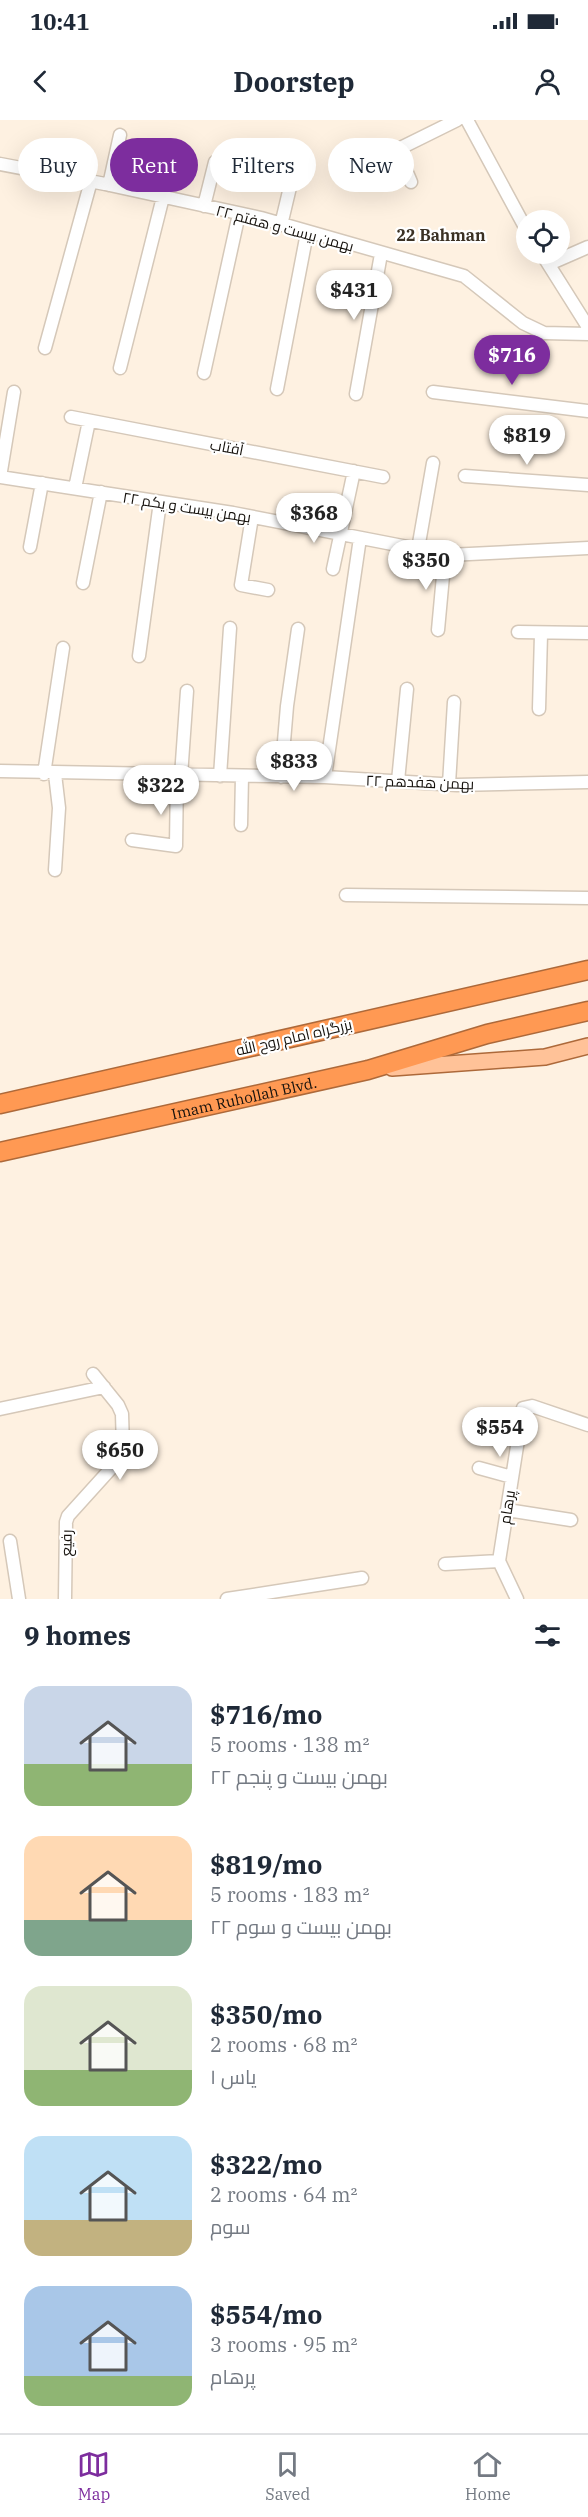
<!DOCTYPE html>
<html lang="en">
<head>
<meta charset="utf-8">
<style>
  :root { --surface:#fff; --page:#f2f2f3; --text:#1f2937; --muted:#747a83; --line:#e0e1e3; --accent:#7d2d9e }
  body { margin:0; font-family:"IBM Plex Serif",Cairo,serif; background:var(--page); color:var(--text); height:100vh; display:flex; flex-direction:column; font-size:22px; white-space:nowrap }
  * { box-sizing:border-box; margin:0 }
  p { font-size:20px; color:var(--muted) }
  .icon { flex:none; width:33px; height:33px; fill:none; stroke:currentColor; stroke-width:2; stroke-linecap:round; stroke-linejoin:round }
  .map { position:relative; height:1479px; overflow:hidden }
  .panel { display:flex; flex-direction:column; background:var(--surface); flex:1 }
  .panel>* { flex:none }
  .banner { position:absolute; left:18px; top:18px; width:552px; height:54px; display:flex; gap:12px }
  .buttons { position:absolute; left:516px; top:90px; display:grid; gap:12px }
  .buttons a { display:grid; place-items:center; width:54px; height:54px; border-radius:50%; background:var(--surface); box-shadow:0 6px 24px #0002; font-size:30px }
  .price { position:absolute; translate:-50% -51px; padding:0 14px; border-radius:21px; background:#fff; color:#222; font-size:20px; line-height:39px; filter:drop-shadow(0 2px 3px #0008) }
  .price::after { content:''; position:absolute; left:50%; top:36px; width:18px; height:14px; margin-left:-9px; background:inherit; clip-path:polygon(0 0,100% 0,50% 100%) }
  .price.active { background:var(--accent); color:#fff }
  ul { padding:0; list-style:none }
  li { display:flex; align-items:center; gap:18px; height:150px; padding:0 24px }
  li span { display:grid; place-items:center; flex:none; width:168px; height:120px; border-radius:18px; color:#555 }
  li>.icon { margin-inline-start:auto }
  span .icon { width:72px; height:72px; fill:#fffc; stroke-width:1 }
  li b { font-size:26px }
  h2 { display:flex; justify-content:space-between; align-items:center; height:72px; padding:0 24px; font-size:26px }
  .chip { padding:0 21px; border-radius:27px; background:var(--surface); box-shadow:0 6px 24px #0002; font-size:21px; line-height:54px }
  .chip.active { background:var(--accent); color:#fff }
  .status { display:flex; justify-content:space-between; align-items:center; height:42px; padding:0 30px; background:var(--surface); direction:ltr }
  .status svg { height:16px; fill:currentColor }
  header { display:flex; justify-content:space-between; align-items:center; height:78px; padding:0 24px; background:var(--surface); font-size:27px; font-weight:800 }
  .dock { display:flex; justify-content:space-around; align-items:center; height:84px; border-top:2px solid var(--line); background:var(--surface); font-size:16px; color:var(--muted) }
  .dock a { display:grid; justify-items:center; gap:3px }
  .dock .active { color:var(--accent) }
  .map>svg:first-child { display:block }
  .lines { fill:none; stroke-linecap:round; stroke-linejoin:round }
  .minor-casing { stroke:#d5c8b9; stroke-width:15 }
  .major-casing { stroke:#ad693a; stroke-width:18 }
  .highway-casing { stroke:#ad693a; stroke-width:21 }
  .minor { stroke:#fff; stroke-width:12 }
  .major { stroke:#ffc298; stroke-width:15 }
  .highway { stroke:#ff9953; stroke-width:18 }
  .labels { text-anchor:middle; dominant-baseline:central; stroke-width:4.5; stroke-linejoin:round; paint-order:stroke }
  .street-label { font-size:15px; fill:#15110c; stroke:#fff }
  .neighbourhood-label { font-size:16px; font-weight:bold; fill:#3b3124; stroke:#fff }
</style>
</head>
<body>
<div class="status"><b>10:41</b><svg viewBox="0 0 49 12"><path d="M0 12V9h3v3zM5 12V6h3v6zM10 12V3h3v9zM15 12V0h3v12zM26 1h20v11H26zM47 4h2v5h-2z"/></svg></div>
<header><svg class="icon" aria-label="back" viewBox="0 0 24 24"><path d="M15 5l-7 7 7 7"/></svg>Doorstep<svg class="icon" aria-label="person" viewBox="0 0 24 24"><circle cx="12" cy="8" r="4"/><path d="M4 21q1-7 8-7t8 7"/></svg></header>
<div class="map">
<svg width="588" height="1479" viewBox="0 0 588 1479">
  <rect width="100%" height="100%" fill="#fef1e1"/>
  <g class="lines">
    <g class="minor-casing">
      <path id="minor" d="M467,0L526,109
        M397,29L411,62
        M0,44L105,64L261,98L464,156L523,203L544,213L588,214
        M358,49L457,0
        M109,65L120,15
        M204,86L215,42
        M281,105L291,63
        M542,134L588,207
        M549,144L588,127
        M45,228L91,61
        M120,248L163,77
        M204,253L239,94
        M277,269L307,113
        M433,272L588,291
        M356,274L381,134
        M71,297L383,357
        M465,356L588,365
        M0,357L233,393L449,435L588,428
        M0,357L14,272
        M75,368L89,301
        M252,397L241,465L268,470
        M30,427L42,363
        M418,429L433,343
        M333,449L354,351
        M83,463L101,372
        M438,510L445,434
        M518,512L588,513
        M139,536L160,382
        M539,589L541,514
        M0,651L325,657L457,665L588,662
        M44,654L63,528
        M55,654L59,688L55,750
        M181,656L187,571
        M220,656L230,508
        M281,657L287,586L298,509
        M325,657L360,418
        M398,661L407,569
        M449,664L454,582
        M241,705L242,656
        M132,720L176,726L177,655
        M346,775L588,778
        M0,1289L104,1267
        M479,1348L512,1357
        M507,1390L571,1400
        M10,1421L19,1479
        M445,1444L499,1441
        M65,1479L66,1402L68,1396L115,1344L123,1327L122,1294L118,1285L93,1254
        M227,1479L362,1458
        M517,1479L499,1441L523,1288L532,1286L588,1305"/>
    </g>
    <g class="major-casing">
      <path id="major" d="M392,948L545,937L588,926"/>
    </g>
    <g class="highway-casing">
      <g id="highway">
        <path d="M0,984L588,850"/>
        <path id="s1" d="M0,1032L368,950L487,914L588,891"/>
      </g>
    </g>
    <use href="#minor" class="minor"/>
    <use href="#major" class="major"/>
    <use href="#highway" class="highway"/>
  </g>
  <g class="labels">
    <g class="street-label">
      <text transform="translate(285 108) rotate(15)">۲۲ بهمن بیست و هفتم</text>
      <text transform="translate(227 327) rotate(11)">آفتاب</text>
      <text transform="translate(187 387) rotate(9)">۲۲ بهمن بیست و یکم</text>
      <text transform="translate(420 662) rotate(2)">۲۲ بهمن هفدهم</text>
      <text transform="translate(294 917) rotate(-13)">بزرگراه امام روح الله</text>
      <text stroke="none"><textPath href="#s1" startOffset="250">Imam Ruhollah Blvd.</textPath></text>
      <text transform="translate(507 1387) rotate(-81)">پرهام</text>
      <text transform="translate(66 1423) rotate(-89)">رفیع</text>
    </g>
    <g class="neighbourhood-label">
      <text x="441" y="115">22 Bahman</text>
    </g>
  </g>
</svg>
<div class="buttons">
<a><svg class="icon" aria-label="locate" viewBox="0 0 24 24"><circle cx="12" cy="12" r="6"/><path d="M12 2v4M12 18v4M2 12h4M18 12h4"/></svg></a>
</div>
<b class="price" style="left:354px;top:201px">$431</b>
<b class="price active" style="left:512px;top:266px">$716</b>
<b class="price" style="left:527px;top:346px">$819</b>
<b class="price" style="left:314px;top:424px">$368</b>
<b class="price" style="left:426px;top:471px">$350</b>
<b class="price" style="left:294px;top:672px">$833</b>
<b class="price" style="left:161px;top:696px">$322</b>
<b class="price" style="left:500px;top:1338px">$554</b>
<b class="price" style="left:120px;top:1361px">$650</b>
<div class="banner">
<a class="chip">Buy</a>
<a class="chip active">Rent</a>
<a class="chip">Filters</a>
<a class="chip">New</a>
</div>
</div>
<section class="panel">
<h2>9 homes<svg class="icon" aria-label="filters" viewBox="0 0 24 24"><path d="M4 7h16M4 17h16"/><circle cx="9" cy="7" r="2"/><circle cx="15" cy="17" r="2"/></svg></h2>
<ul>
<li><span style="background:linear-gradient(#c9d6e8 65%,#8fb573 0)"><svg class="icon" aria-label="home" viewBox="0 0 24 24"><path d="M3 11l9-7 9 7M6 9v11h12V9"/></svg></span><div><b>$716/mo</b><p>5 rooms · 138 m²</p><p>۲۲ بهمن بیست و پنجم</p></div></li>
<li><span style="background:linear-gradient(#ffd9b3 70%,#7fa58c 0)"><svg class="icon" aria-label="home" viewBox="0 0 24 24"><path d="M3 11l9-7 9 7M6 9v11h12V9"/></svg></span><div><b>$819/mo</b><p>5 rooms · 183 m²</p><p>۲۲ بهمن بیست و سوم</p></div></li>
<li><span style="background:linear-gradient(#dfe7d0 70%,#8fb573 0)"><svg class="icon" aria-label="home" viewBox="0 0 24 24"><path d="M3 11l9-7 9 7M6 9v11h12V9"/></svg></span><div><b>$350/mo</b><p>2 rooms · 68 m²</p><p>یاس ۱</p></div></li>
<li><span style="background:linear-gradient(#bfe0f5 70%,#c2b280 0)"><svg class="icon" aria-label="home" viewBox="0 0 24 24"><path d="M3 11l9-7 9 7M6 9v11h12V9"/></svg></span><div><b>$322/mo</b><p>2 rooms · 64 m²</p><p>سوم</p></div></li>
<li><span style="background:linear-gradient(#a9c7e8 75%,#8fb573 0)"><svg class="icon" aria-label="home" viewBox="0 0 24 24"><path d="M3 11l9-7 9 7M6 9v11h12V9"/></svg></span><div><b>$554/mo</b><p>3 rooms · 95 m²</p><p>پرهام</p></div></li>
</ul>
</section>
<nav class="dock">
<a class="active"><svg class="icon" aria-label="map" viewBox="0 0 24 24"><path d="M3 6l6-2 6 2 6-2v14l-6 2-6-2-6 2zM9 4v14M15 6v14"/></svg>Map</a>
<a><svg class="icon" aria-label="saved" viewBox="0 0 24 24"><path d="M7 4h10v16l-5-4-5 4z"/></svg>Saved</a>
<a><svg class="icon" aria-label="home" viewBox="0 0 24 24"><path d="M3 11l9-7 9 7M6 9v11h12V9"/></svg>Home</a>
</nav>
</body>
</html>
